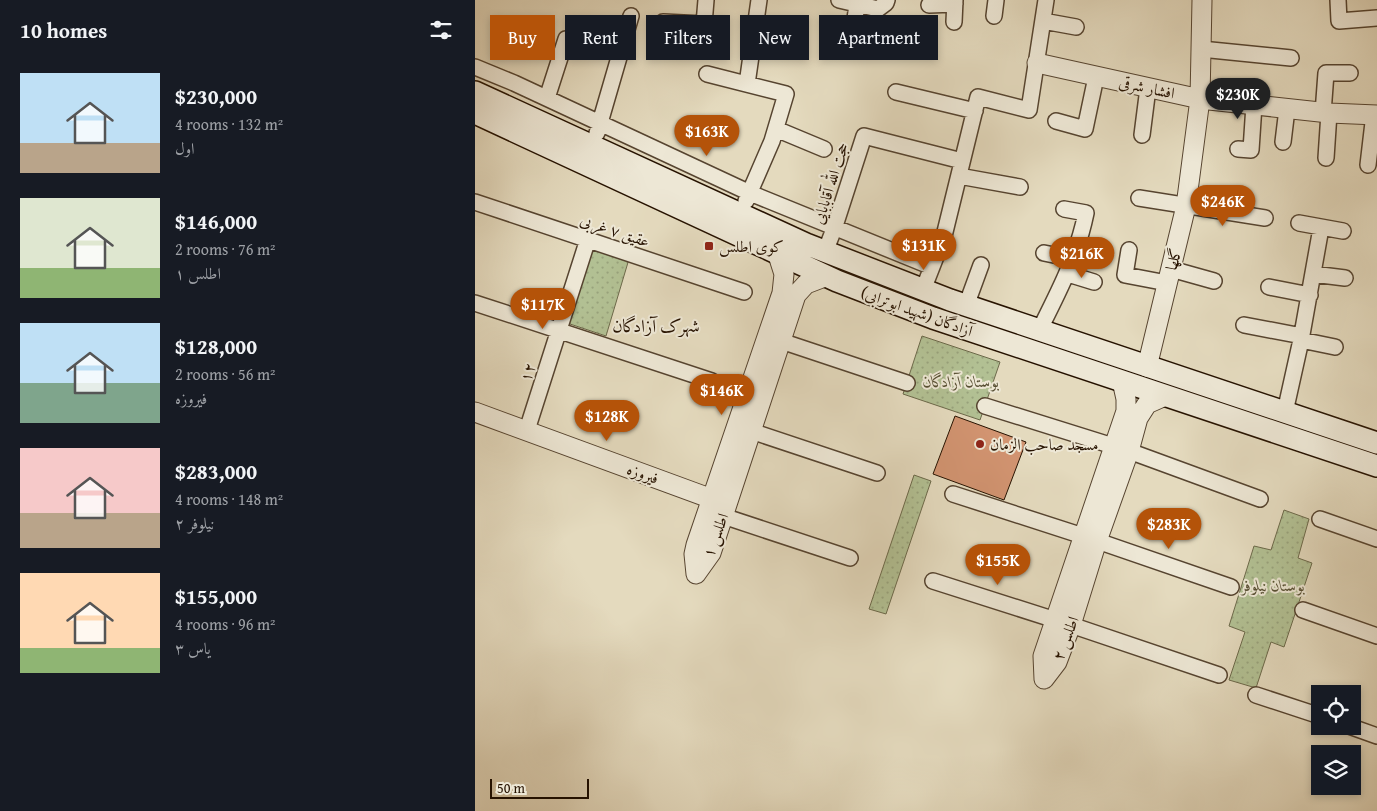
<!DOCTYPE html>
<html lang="en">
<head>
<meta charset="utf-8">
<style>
  :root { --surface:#171b24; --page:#242831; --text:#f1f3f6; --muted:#9ea1a6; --accent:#b45309 }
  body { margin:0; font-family:"Gentium Book Plus",Amiri,serif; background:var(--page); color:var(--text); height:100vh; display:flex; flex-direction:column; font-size:19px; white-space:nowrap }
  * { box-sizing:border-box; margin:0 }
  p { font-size:16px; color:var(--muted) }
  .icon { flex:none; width:28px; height:28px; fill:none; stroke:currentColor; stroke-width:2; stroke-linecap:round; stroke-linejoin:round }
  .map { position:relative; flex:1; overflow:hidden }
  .drawer { display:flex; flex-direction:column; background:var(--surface); width:475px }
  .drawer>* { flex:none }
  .hud { position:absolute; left:15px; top:15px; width:475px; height:45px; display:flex; gap:10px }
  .buttons { position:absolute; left:836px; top:685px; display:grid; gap:10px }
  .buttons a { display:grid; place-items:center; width:50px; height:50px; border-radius:0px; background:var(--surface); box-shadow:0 2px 8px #0003; font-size:25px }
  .scale { position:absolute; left:15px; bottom:12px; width:99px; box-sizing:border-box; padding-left:5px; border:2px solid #261200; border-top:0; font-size:14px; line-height:18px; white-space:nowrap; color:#261200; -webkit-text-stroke:4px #ede7d5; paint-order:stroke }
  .price { position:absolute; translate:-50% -42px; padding:0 11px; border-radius:18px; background:var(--accent); color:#fff; font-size:16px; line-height:32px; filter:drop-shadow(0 1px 2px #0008) }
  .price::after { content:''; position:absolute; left:50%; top:30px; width:15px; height:11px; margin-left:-8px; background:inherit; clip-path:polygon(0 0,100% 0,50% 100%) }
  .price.active { background:#222; color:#fff }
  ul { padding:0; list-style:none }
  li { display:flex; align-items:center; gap:15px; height:125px; padding:0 20px }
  li span { display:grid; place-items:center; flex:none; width:140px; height:100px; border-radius:0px; color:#555 }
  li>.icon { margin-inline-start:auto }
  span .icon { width:60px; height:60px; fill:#fffc; stroke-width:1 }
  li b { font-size:21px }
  h2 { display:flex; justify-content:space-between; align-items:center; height:60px; padding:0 20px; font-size:21px }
  .chip { padding:0 18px; border-radius:0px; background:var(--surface); box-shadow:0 2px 8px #0003; font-size:18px; line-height:45px }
  .chip.active { background:var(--accent); color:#fff }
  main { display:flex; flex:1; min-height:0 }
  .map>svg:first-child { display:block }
  .park { fill:url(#park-dots); stroke:#6c694a }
  .building { fill:#d29471; stroke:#261200 }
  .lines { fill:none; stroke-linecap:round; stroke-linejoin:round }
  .minor-casing { stroke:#564430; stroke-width:18 }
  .tertiary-casing { stroke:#564430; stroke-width:21 }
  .secondary-casing { stroke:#261200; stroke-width:24 }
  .minor { stroke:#ede7d5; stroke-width:15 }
  .tertiary { stroke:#ede7d5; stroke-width:19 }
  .secondary { stroke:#ede7d5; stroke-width:21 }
  .poi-dot { fill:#8f2418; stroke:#ede7d5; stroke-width:2 }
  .labels { text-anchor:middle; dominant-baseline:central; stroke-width:4; stroke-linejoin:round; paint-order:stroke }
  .street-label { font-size:16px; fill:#261200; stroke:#ede7d5 }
  .poi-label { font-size:16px; fill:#261200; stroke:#ede7d5; text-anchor:start }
  .park-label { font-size:16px; font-style:italic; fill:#574f33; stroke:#ede7d5 }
  .neighbourhood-label { font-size:18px; fill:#261200; stroke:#ede7d5 }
</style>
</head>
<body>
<main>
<section class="drawer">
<h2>10 homes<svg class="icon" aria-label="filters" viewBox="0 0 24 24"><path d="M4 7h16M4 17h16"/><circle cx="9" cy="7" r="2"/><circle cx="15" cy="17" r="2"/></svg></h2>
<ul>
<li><span style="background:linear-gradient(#bfe0f5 70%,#b9a48a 0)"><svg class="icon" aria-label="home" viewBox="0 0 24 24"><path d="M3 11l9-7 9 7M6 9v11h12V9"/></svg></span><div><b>$230,000</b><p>4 rooms · 132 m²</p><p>اول</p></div></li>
<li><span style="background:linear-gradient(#dfe7d0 70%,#8fb573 0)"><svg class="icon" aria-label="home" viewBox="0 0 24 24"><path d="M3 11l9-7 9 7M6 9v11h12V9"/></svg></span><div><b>$146,000</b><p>2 rooms · 76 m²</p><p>اطلس ۱</p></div></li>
<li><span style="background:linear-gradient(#bfe0f5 60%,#7fa58c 0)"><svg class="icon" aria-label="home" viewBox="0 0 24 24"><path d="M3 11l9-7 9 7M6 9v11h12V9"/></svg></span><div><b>$128,000</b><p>2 rooms · 56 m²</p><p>فیروزه</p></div></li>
<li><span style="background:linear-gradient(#f6c9c9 65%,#b9a48a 0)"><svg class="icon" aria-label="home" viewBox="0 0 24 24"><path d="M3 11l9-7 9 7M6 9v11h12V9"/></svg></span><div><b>$283,000</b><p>4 rooms · 148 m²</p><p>نیلوفر ۲</p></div></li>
<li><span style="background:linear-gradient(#ffd9b3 75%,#8fb573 0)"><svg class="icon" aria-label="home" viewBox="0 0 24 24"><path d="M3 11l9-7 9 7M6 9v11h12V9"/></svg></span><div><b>$155,000</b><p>4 rooms · 96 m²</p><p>یاس ۳</p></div></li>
</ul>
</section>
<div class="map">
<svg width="902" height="811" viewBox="0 0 902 811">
  <defs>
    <pattern id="park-dots" width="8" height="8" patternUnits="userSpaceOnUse" patternTransform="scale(1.25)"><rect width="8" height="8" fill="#b2c093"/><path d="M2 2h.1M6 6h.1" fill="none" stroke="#99a47d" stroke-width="1.8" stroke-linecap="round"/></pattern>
  </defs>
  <rect width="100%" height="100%" fill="#e4dabe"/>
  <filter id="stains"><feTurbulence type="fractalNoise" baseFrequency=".004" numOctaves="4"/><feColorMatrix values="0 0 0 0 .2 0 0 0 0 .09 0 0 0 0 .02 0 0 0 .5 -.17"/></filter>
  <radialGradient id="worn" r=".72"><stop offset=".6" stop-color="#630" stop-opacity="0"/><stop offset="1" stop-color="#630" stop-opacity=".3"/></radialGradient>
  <path class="park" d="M116,248L154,259L131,336L92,323Z
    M447,336L525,362L505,420L428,394Z
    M439,475L456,481L411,614L394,609Z
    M809,510L834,519L823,558L837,563L809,647L796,642L781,688L754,680L770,632L754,626L779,546L796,550Z"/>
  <path class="building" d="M480,416L551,442L529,500L458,474Z"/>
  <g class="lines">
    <g class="minor-casing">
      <path id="minor" d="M364,0L403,9L411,3L412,0
        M863,0L864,21L902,18
        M454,5L480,4
        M519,16L521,0
        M568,21L601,27
        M188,22L229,24L231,0
        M479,22L480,0
        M357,41L376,45L396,42
        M376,45L382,5
        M726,49L816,58
        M0,67L39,83L275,193L457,267
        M232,74L311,94L297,141L271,201
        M272,84L284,0
        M421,92L500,111
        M72,98L91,39L103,38
        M848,113L851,73H875
        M581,121L610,129L621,77
        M301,129L349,149
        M122,133L156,16
        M667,135L673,88
        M808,142L812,109
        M763,149L776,150L779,105
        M851,158L854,113
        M893,165L899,114
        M484,176L545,187
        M664,198L790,218
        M0,202L269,292
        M824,223L868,231
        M654,250L650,275L692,283
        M350,252L359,229L389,136L487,161
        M569,253L598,259
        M696,269L739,281
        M593,274L619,282
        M838,274L870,278
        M794,287L835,295
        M448,290L469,236L503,97L554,110L571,0
        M0,303L237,381
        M491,306L506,265
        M769,325L827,336
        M564,331C584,291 602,257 611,213L589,209
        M826,340L860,347
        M306,341L432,383
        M510,406L654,451L785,499
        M810,412L826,340L846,228
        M52,430L113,239
        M276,431L402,473
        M478,494L608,536L756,587
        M248,516L375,558
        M845,519L902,539
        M458,581L596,625L744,675
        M828,610L902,636
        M781,695L845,716
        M874,726L902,736"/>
    </g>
    <g class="tertiary-casing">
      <path id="tertiary" d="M562,63L725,99L854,113L902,115
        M672,367L711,206L725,99L727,0
        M0,412L248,503
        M221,574L219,554L221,545L307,293L309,274L302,252
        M221,574L236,553L321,295L331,284L352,276
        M569,679L582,662L596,625L622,541L654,451L663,418L672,404L690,396
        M569,679L568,656L651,411V399L647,381"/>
    </g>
    <g class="secondary-casing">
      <path id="secondary" d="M0,92L331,244L475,300L902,443
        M0,113L362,281L458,318L902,466"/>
    </g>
    <use href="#minor" class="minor"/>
    <use href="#tertiary" class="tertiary"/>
    <use href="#secondary" class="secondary"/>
  </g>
  <g class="poi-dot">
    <rect x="229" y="241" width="10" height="10" rx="2.5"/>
    <circle cx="505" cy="444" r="5"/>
  </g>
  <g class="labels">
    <g class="street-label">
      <text transform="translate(672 87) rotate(12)">افشار شرقی</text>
      <text transform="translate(355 183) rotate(-72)">حجت الله آقابابایی</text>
      <text transform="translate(140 230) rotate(19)">عقیق ۷ غربی</text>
      <text transform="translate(698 259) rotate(-76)">گلها</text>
      <text transform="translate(442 311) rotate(20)">آزادگان (شهید ابوترابی)</text>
      <text transform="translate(52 372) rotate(-72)">۱۲</text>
      <text transform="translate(168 473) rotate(20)">فیروزه</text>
      <text transform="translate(240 535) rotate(-69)">اطلس ۱</text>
      <text transform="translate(590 638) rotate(-68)">اطلس ۲</text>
    </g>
    <g class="poi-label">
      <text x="244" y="246">کوی اطلس</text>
      <text x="515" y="444">مسجد صاحب الزمان</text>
    </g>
    <g class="park-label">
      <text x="486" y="381">بوستان آزادگان</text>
      <text x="798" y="585">بوستان نیلوفر</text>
    </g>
    <g class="neighbourhood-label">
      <text x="181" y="325">شهرک آزادگان</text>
    </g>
  </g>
  <rect width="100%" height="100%" filter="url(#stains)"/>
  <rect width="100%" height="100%" fill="url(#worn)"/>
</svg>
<div class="buttons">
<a><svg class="icon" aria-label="locate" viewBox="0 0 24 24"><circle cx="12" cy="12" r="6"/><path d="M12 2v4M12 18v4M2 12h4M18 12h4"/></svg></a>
<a><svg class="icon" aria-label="layers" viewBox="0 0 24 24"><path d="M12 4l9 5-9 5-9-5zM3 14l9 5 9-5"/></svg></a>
</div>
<div class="scale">50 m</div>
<b class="price active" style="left:763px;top:120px">$230K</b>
<b class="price" style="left:232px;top:157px">$163K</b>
<b class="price" style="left:748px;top:227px">$246K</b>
<b class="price" style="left:449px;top:271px">$131K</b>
<b class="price" style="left:607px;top:279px">$216K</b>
<b class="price" style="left:68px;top:330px">$117K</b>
<b class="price" style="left:247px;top:416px">$146K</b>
<b class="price" style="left:132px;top:442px">$128K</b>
<b class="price" style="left:694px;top:550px">$283K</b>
<b class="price" style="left:523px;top:586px">$155K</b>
<div class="hud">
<a class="chip active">Buy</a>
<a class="chip">Rent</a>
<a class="chip">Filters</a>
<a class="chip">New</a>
<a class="chip">Apartment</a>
</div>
</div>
</main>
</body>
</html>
